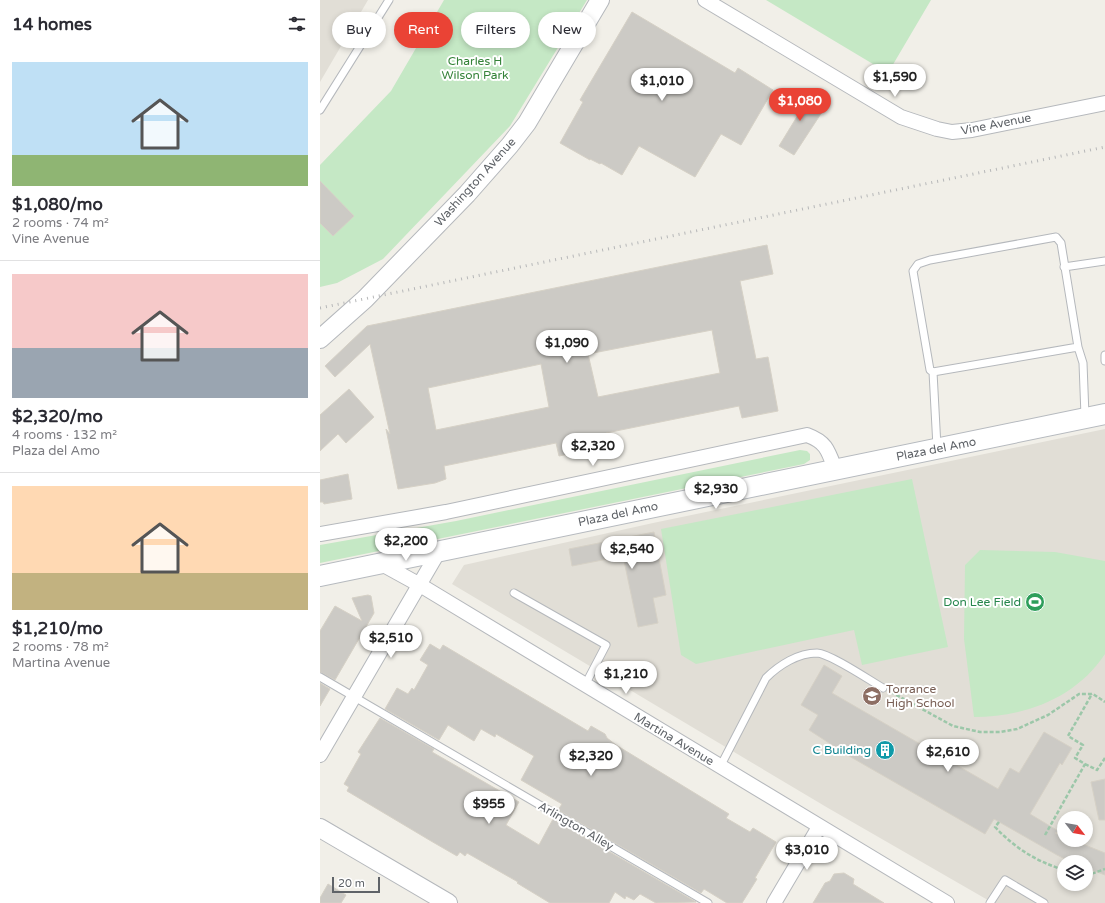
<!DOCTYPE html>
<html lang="en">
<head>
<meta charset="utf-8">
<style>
  :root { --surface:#fff; --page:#f2f2f3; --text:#2b2b33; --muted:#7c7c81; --line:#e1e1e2; --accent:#ea4335 }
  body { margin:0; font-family:"Varela Round",sans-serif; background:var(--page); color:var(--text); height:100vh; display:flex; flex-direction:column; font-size:15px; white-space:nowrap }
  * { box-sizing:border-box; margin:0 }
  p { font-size:13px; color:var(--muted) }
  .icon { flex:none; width:22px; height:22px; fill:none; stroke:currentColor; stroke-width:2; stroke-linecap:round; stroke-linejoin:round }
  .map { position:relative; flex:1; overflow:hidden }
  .side { display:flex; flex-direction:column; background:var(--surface); width:320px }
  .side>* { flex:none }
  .top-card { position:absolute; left:12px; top:12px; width:380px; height:36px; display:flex; gap:8px }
  .needle { width:26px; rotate:121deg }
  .fabs { position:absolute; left:737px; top:811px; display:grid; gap:8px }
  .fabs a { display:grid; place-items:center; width:36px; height:36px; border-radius:50%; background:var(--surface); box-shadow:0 2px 6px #0003; font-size:20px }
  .scale { position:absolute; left:12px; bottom:10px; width:48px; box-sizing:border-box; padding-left:4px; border:2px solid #5f6368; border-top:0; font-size:11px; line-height:14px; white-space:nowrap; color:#5f6368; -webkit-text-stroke:3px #fff; paint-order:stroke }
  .price { position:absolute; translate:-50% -34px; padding:0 9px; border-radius:14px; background:#fff; color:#222; font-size:13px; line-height:26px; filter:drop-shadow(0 1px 2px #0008) }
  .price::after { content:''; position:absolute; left:50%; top:24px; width:12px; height:9px; margin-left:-6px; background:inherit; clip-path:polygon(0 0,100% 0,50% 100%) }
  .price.active { background:var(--accent); color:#fff }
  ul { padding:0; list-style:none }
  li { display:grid; align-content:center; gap:8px; height:212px; padding:0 12px }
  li+li { border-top:1px solid var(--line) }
  li span { display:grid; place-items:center; height:124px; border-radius:0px; color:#555 }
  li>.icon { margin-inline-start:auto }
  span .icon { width:72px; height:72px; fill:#fffc; stroke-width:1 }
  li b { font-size:17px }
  h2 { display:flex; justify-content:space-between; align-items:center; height:48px; padding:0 12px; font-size:17px }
  .tag { padding:0 14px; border-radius:18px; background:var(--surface); box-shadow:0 2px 6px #0003; font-size:14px; line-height:36px }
  .tag.active { background:var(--accent); color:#fff }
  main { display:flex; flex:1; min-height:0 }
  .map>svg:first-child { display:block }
  .education { fill:#e1ded6; fill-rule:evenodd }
  .green { fill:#c5e8c5 }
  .building { fill:#cccac5; stroke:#d6d1c6; fill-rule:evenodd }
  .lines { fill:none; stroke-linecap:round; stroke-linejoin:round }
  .service-casing { stroke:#b5b8bc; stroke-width:9 }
  .minor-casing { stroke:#b5b8bc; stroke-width:16 }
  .tertiary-casing { stroke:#b5b8bc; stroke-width:20 }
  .secondary-casing { stroke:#b6babf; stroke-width:22 }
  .path { stroke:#9cc7a9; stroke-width:2.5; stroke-dasharray:4 2; stroke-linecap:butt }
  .service { stroke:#fff; stroke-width:7 }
  .minor { stroke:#fff; stroke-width:14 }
  .tertiary { stroke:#fff; stroke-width:18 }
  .secondary { stroke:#fff; stroke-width:20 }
  .rail { stroke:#b6b7b8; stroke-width:3; stroke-dasharray:1 5; stroke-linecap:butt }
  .labels { text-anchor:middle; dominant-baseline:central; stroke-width:4; stroke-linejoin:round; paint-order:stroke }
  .park-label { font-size:12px; fill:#348238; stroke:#fff }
  .street-label { font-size:12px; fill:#5f6368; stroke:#fff }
  .leisure-label { font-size:12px; fill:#27864d; stroke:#fff; text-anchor:end }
  .education-label { font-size:12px; fill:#785e54; stroke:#fff; text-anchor:start }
  .culture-label { font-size:12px; fill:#0d838f; stroke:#fff; text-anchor:end }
</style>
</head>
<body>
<main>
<section class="side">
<h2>14 homes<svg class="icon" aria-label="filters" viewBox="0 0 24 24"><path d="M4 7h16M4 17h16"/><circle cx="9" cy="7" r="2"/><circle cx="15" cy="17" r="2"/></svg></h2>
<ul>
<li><span style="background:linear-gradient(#bfe0f5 75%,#8fb573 0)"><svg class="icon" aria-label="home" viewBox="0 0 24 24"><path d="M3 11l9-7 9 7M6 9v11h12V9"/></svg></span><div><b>$1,080/mo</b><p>2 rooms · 74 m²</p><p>Vine Avenue</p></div></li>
<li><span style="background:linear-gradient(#f6c9c9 60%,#9aa5b1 0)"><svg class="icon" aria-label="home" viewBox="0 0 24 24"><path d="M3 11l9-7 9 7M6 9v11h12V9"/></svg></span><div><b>$2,320/mo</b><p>4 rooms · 132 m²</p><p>Plaza del Amo</p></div></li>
<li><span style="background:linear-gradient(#ffd9b3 70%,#c2b280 0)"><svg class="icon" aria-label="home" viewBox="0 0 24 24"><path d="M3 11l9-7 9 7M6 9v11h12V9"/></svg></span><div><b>$1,210/mo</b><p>2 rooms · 78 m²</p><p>Martina Avenue</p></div></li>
</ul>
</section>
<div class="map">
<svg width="785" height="903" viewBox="0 0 785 903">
  <rect width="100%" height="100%" fill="#f1efe8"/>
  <path class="education" d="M0,0H48L0,82Z
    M785,429V903H673L508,808L132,584L144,565L333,523ZM744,818H766V840H744ZM744,862H766V884H744Z"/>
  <path class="green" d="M124,0H267L190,126L63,259L17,283L0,287V165L71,91Z
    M446,0H611L568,73Z
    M480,450L487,451L490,454V460L484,464L0,563V545L136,521Z
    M592,479L628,647L542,665L534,630L376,664L361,655L341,529Z
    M660,550L735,552L785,561V654C756,698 705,717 654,717L644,639L645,565Z"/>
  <path class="building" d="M312,12L415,73L418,68L453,90L421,145L401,134L375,177L319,146L302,175L281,163L280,164L270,159V160L240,143L263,102L260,100Z
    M473,92L504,109L474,155L459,146L478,115L464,107Z
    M0,181L34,216L13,236L0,223Z
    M447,245L453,274L420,281L436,359L448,357L458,411L422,418L419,406L286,433L289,446L239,456L236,443L124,466L126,479L115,483L78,489L66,429L70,434L50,344L15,377L5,366L47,326ZM392,330L400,373L278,397L268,354ZM221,364L229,407L116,430L108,388Z
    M29,389L54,417L26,443L18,434L0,451V415Z
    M28,474L32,499L4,504L3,502H0V480Z
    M334,532L346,595L333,598L338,623L318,627L303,556L252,566L249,549Z
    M48,595L51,596L54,613L15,680L0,672V631L15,606L42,621L32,598Z
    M110,644L120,650L123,645L268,731L271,726L285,734L287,738L296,745L409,814L406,818L430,832L433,828L456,842L435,878L437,879L422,903H407L384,889L381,893L238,810L242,804L201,780L214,756L176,734L175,737L161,729L154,741L128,725L119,740L65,709L77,688L88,694L92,688L94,690L108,665L100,660Z
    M504,665L522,676L512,693L678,789L690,768L699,773L724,732L752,748L742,765L740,763L710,814L740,832L735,833L744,837V840H753L785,853V875L766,868V862H751L737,855L674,819L665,834L529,756L489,730L498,715L481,705Z
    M0,683L10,689L0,706Z
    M60,718L114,749L112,752L199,802L186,825L219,845L233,819L376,902L336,903L320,894L314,900L306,896L305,899L295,892L289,903H230L197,883L198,882L147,853L145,856L140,852L137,856L111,841L27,791L29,787L24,784L41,754L38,752Z
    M785,779V820H779L771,782Z
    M524,873L534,879L533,884L564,903H493L505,883L510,881L514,874Z
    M8,884L26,895L21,903H0V898Z"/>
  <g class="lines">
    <g class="service-casing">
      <path id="service" d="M0,110L69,0
        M744,267L785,261
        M758,347L613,372L610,370L593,271L598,264L610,260L736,237L741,243L758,347L763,363L765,416
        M785,355V361
        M613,372L617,447
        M194,593L286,645L265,685
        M0,677L388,903
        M400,767L446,678C459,665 478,653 497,653C511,654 549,680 563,688
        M670,903L685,880L724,903"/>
    </g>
    <g class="minor-casing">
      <path id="minor" d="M385,0L581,117L617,129L632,132L652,130L785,103
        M0,534L126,512L487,435C506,442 508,450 515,469
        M60,563L100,585L627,903
        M0,755L119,551
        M454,903L499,827"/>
    </g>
    <g class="tertiary-casing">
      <path id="tertiary" d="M0,339L45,299L147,194L190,145L207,123L280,0
        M0,828L128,903"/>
    </g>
    <g class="secondary-casing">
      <path id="secondary" d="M0,576L785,414"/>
    </g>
    <path class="path" d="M571,692L633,726L660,732H680L697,729L728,715L759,694H773L785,702
      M765,764L777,770L785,758
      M679,822L675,827C696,849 716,861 744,870
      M725,835L765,764L755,758L763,745L748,736L772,694
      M766,873L771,874L785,869"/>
    <use href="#service" class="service"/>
    <use href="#minor" class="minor"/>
    <use href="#tertiary" class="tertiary"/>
    <use href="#secondary" class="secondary"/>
    <path class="rail" d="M0,308L785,147"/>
  </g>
  <defs>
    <g id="stadium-disc" transform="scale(1)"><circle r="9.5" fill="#2e9e5b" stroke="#fff"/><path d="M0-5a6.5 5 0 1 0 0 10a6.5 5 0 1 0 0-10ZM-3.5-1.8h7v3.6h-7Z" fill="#fff"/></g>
    <g id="school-disc" transform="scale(1)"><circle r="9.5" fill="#8d6e63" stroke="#fff"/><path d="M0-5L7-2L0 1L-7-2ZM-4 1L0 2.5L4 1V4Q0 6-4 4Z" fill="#fff"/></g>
    <g id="building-disc" transform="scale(1)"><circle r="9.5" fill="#0f9aa8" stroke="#fff"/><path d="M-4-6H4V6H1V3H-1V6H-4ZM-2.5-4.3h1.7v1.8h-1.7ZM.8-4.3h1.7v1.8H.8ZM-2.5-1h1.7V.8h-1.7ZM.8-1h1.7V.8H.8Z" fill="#fff"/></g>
  </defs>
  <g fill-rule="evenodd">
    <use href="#stadium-disc" x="715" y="602"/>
    <use href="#school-disc" x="552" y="696"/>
    <use href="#building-disc" x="565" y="750"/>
  </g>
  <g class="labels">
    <g class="park-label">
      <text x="155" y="61">Charles H<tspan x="155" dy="14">Wilson Park</tspan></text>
    </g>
    <g class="street-label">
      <text transform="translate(676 124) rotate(-11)">Vine Avenue</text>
      <text transform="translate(155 182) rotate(-48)">Washington Avenue</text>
      <text transform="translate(616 449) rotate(-11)">Plaza del Amo</text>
      <text transform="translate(298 514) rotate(-12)">Plaza del Amo</text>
      <text transform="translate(354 739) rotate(31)">Martina Avenue</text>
      <text transform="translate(256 826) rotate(30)">Arlington Alley</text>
    </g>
    <g class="leisure-label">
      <text x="701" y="602">Don Lee Field</text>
    </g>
    <g class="education-label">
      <text x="566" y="689">Torrance<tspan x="566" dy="14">High School</tspan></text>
    </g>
    <g class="culture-label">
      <text x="551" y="750">C Building</text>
    </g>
  </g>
</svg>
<div class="fabs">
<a><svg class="needle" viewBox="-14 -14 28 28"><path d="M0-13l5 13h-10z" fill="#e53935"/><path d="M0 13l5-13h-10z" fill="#7c7c81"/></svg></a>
<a><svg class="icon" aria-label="layers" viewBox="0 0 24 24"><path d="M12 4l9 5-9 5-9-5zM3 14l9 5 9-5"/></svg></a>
</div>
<div class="scale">20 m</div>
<b class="price" style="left:575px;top:98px">$1,590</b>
<b class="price" style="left:342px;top:102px">$1,010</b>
<b class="price active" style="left:480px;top:122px">$1,080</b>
<b class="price" style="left:247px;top:364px">$1,090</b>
<b class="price" style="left:273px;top:467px">$2,320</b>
<b class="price" style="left:396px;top:510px">$2,930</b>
<b class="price" style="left:86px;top:562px">$2,200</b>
<b class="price" style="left:312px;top:570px">$2,540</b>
<b class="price" style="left:71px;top:659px">$2,510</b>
<b class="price" style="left:306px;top:695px">$1,210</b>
<b class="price" style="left:628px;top:773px">$2,610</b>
<b class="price" style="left:271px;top:777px">$2,320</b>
<b class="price" style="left:169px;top:825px">$955</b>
<b class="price" style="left:487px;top:871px">$3,010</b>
<div class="top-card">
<a class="tag">Buy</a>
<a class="tag active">Rent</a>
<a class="tag">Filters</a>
<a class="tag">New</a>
</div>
</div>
</main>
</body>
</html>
